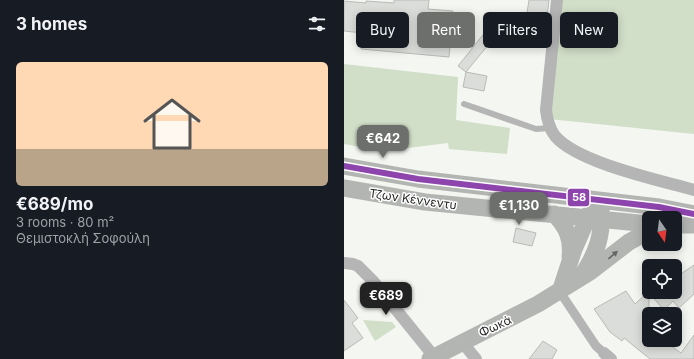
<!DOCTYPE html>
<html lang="en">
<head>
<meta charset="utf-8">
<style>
  :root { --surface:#171b24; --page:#20242c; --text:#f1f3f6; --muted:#9ea1a6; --line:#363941; --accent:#6c6f6b }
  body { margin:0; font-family:Inter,sans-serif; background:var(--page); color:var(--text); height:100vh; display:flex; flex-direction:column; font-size:15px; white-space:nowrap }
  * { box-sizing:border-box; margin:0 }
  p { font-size:13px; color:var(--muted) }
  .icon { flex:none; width:22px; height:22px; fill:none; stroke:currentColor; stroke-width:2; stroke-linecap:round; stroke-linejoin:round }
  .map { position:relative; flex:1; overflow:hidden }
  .sheet { display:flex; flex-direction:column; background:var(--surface); width:344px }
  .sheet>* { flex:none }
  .guide { position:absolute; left:12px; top:12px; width:278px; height:36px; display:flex; gap:8px }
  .needle { width:26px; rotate:166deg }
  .tools { position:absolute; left:298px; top:211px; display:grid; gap:8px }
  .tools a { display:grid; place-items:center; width:40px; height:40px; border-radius:6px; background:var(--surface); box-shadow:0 2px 10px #0003; font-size:20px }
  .price { position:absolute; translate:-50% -34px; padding:0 9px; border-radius:8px; background:var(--accent); color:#fff; font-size:13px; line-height:26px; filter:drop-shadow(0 1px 2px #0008) }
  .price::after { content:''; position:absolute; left:50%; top:24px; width:12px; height:9px; margin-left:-6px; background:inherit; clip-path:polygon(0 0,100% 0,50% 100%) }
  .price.active { background:#222; color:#fff }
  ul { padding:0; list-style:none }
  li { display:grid; align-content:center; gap:8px; height:212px; padding:0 16px }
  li+li { border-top:1px solid var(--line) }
  li span { display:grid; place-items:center; height:124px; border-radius:6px; color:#555 }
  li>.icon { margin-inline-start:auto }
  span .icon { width:72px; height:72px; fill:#fffc; stroke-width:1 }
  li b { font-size:17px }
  h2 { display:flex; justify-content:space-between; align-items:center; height:48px; padding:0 16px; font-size:17px }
  .chip { padding:0 14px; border-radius:6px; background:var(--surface); box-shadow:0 2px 10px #0003; font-size:14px; line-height:36px }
  .chip.active { background:var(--accent); color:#fff }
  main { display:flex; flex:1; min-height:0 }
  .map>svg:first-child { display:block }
  .green { fill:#d1dec8 }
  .building { fill:#daddd9; stroke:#b9bbb7 }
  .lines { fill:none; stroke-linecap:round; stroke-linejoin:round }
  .service { stroke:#b4b5b4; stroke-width:6 }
  .pedestrian { stroke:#b4b5b4; stroke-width:9 }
  .minor { stroke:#b4b5b4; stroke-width:12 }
  .secondary { stroke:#b3b5b2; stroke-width:17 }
  .bus-1-casing { stroke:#fff; stroke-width:9 }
  .bus-1 { stroke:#8e44ad; stroke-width:6 }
  .oneway { fill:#646663 }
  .labels { text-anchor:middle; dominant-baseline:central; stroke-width:3; stroke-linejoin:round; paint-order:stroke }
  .street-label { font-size:12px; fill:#242623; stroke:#fff }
  .line-badge { stroke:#fff; stroke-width:1.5 }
  .badge-label { font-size:11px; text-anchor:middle; font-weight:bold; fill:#fff }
</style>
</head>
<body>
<main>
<section class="sheet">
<h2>3 homes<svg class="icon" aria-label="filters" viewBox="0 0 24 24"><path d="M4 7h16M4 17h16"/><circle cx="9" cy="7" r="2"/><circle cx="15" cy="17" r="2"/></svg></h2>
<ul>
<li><span style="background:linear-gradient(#ffd9b3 70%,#b9a48a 0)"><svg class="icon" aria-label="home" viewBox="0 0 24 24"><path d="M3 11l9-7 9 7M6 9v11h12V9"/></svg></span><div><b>€689/mo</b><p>3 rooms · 80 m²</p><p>Θεμιστοκλή Σοφούλη</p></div></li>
</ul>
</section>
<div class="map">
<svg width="350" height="359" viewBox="0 0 350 359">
  <rect width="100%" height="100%" fill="#f3f6f1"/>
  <path class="green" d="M218,0H350V134L205,119Z
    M0,64L114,77L112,120L166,128L163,154L105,149L104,143L39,151L0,144Z
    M19,320L48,322L52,327L31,341Z"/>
  <path class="building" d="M50,0H85L84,9L109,11L105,57L17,49L19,33L0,31V1L22,3V1L50,3Z
    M185,0H205L202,27L191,25L193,14L183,13Z
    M242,23L252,26L253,39L239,32Z
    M146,26L154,33L122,72L114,66Z
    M122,72L143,76L140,91L119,87Z
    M172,228L192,233L188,246L169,242Z
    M350,265V294L335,308L329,301L320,310L305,293V340H319L337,353L350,335V359H306L280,338L278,341L266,332L250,309L282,291L291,304L305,291L331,292V278Z
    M0,300L14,318L8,323L19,338L0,351Z
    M199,341L213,350L208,359H185Z"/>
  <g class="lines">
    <path class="service" d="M120,104L192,129L206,128"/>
    <path class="pedestrian" d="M216,292L252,346L260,353"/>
    <path class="minor" d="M213,0L202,110C203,119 205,128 211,136C234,163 315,180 350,190
      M0,263L9,264L14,266L29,281L92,359
      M118,342L132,359
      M260,353L267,359"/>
    <path class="secondary" d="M0,166L74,179L315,207L350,214
      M0,188L81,202L305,224
      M210,214C223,227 228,239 226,257
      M331,225H350
      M239,274C253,252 259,235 257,209
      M216,292L230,249L248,208
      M86,359L194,304L246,272L285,242L305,231"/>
    <g class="bus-1-casing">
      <path id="bus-1" d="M0,166L74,179L315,207L350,214"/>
    </g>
    <use href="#bus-1" class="bus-1"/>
  </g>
  <defs><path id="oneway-solid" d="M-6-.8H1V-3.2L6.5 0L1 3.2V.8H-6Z"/></defs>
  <use class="oneway" href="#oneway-solid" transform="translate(269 255) rotate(-40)"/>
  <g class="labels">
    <g class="street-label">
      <text transform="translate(69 199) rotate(8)">Τζων Κέννεντυ</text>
      <text transform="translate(151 326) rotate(-25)">Φωκά</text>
    </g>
  </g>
  <rect class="line-badge" x="223" y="188" width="23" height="19" rx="4" fill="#8e44ad"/>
  <g class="badge-label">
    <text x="235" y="201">58</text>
  </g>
</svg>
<div class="tools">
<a><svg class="needle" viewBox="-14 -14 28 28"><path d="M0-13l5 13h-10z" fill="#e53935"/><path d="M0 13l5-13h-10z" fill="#9ea1a6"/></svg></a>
<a><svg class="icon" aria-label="locate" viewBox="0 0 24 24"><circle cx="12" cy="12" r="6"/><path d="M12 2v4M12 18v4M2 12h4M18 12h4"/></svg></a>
<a><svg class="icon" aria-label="layers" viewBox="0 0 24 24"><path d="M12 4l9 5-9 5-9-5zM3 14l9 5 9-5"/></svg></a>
</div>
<b class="price" style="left:39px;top:159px">€642</b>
<b class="price" style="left:175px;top:226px">€1,130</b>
<b class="price active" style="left:42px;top:316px">€689</b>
<div class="guide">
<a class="chip">Buy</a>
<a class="chip active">Rent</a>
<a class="chip">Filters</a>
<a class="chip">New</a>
</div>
</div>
</main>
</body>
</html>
